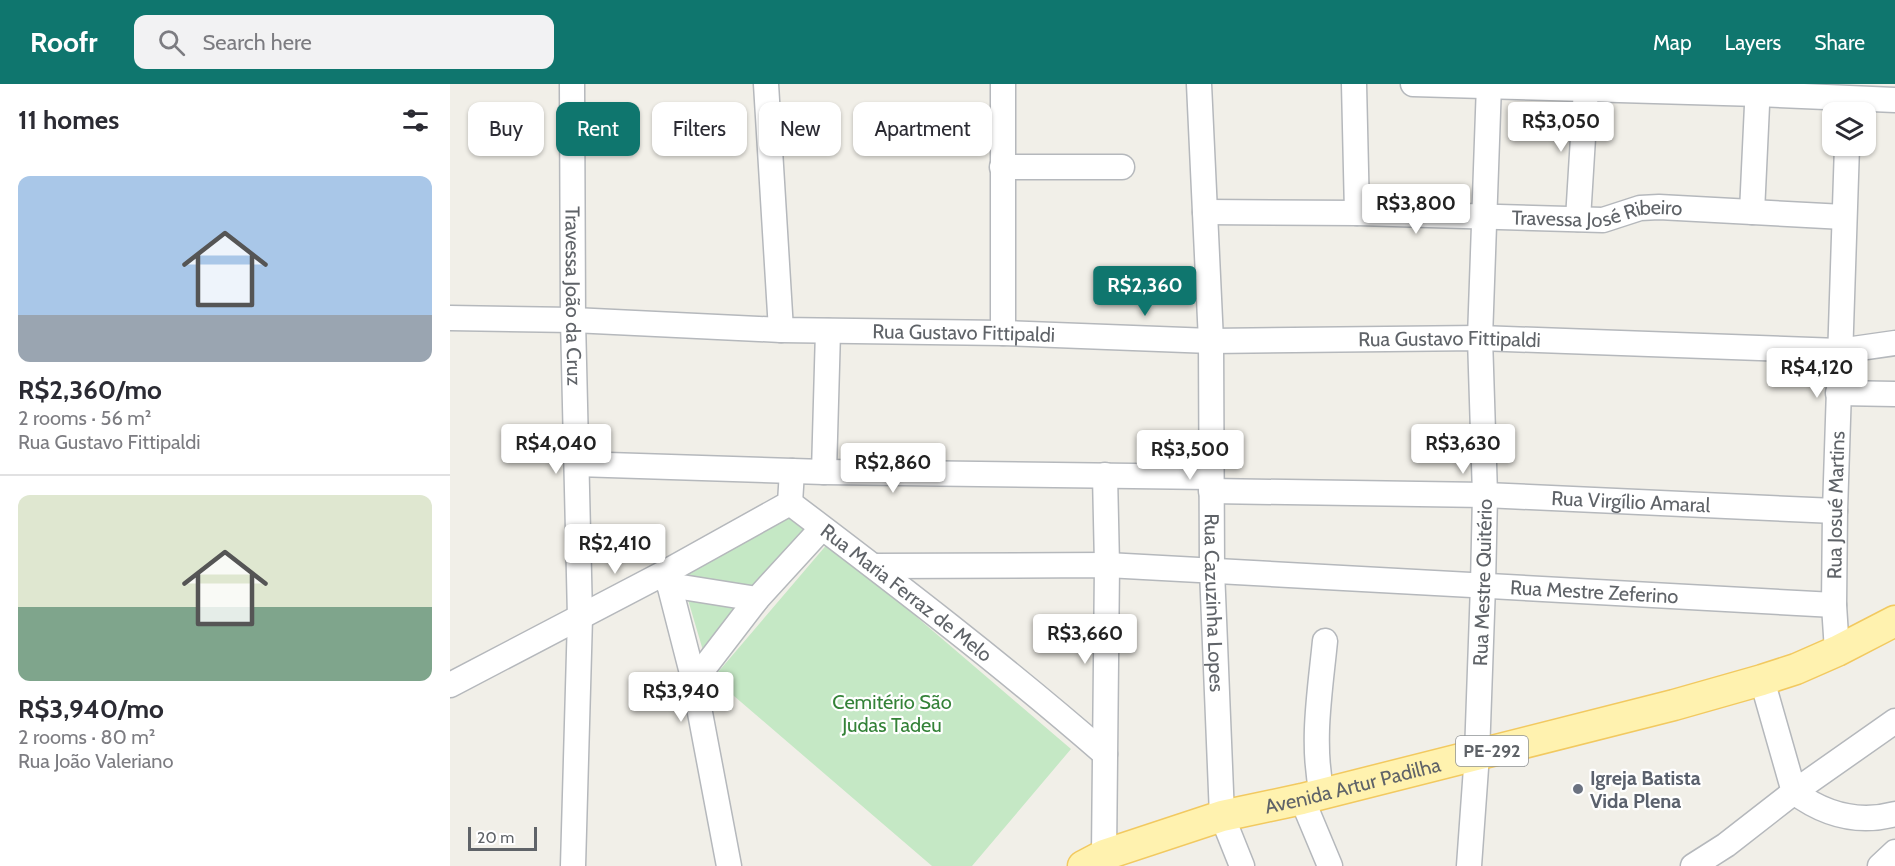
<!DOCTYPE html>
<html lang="en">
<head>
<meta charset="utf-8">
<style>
  :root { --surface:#fff; --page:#f2f2f3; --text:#2b2b33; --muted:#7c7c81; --line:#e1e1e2; --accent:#0f766e }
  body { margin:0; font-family:Cabin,sans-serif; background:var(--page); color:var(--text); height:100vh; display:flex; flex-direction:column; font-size:22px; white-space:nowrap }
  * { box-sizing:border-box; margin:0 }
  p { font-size:20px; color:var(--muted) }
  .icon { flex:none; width:33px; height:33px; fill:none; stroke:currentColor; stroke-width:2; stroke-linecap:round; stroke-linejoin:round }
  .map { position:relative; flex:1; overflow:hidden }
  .side { display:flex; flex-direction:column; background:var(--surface); width:450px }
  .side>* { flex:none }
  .banner { position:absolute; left:18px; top:18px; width:570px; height:54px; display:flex; gap:12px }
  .fabs { position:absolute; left:1372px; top:18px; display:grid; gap:12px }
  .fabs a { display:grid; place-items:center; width:54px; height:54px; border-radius:12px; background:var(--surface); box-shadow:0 2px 4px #0004; font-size:30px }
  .scale { position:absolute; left:18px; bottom:15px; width:69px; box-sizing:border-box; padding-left:6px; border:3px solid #5f6368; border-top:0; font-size:16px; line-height:21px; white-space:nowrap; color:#5f6368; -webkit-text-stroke:4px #fff; paint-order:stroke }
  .price { position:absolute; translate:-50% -51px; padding:0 14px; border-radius:6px; background:#fff; color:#222; font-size:20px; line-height:39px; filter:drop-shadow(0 2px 3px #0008) }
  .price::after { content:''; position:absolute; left:50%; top:36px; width:18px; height:14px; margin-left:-9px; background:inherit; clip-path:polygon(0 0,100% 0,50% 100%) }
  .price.active { background:var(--accent); color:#fff }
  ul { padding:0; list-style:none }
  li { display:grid; align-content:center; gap:12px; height:318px; padding:0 18px }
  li+li { border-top:2px solid var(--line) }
  li span { display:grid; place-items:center; height:186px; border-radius:12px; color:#555 }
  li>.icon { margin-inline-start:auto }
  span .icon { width:108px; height:108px; fill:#fffc; stroke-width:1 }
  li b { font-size:26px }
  h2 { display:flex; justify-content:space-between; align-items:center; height:72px; padding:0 18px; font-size:26px }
  .tag { padding:0 21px; border-radius:12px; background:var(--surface); box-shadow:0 2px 4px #0004; font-size:21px; line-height:54px }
  .tag.active { background:var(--accent); color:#fff }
  header { display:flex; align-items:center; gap:36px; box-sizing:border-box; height:84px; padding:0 30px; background:var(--accent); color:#fff }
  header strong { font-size:28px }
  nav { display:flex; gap:33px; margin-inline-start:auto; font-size:21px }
  .search { width:420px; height:54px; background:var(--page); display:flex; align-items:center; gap:15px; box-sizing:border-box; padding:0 21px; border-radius:12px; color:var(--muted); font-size:22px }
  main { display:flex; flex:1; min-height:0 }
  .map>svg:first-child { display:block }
  .green { fill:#c5e8c5 }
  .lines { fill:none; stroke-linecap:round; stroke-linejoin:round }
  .minor-casing { stroke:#b5b8bc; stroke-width:27 }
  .major-casing { stroke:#f2c960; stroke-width:33 }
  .minor { stroke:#fff; stroke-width:24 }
  .major { stroke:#fff2af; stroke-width:30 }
  .worship-dot { fill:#6b7280; stroke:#fff; stroke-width:2 }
  .labels { text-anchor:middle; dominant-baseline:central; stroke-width:4.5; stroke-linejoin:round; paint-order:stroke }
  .shield { fill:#fff; stroke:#8f9295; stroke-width:1.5 }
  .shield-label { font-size:18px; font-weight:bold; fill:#5f6368 }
  .street-label { font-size:20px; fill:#5f6368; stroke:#fff }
  .park-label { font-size:20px; fill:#348238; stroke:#fff }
  .worship-label { font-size:20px; font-weight:bold; fill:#5b616d; stroke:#fff; text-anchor:start }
</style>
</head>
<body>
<header>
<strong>Roofr</strong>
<div class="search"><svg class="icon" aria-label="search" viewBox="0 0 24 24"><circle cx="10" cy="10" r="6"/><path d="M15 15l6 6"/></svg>Search here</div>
<nav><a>Map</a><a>Layers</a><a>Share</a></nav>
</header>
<main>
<section class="side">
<h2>11 homes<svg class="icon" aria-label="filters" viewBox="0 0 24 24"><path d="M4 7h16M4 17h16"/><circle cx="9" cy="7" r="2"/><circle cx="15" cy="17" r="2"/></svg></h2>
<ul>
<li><span style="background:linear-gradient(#a9c7e8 75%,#9aa5b1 0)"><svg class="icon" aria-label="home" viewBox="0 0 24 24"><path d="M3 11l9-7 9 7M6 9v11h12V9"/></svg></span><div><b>R$2,360/mo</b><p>2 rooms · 56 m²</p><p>Rua Gustavo Fittipaldi</p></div></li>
<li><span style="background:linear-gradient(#dfe7d0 60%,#7fa58c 0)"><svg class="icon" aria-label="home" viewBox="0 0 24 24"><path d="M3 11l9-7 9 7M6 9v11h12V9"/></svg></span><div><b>R$3,940/mo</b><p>2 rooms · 80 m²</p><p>Rua João Valeriano</p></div></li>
</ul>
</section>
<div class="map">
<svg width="1445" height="782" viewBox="0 0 1445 782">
  <rect width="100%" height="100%" fill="#f1efe8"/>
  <path class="green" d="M340,430L361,445L254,570L231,492Z
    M379,458L621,665L522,782H482L263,594Z"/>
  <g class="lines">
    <g class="minor-casing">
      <g id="minor">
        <path id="s1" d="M122,0L123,236L130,533L123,782"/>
        <path d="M316,0L331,246"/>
        <path id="s2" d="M749,0L761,257L762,486L772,732L792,782"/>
        <path d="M904,0L907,129"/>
        <path d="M963,0L1308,10L1445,16"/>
        <path d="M552,83H672"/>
        <path id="s3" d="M755,128L907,129L1153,136L1190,124L1209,123L1394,133"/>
        <path d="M1302,128L1308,0"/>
        <path d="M1128,135L1136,5"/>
        <path id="s4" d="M0,234L123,236L331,246L553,249L761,257L1030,254L1389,267L1445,259"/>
        <path d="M553,249V0"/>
        <path d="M1388,309L1445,310"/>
        <path d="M127,380L374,388L761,393"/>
        <path d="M374,388L378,247"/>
        <path id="s5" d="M761,407L1035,411L1385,427"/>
        <path id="s6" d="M340,419C447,500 554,582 655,670"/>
        <path id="s7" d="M425,482L657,481L1384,521"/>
        <path d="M216,488L244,597L279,782"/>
        <path d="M219,501L307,515L372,444"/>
        <path id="s8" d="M1387,567L1384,521L1385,427L1397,62"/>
        <path d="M1312,596L1344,708C1375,731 1408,740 1445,730"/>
        <path d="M244,597L307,515"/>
        <path d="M0,601L216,488L340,419L342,387"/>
        <path d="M872,710C861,659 870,608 875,557"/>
        <path d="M852,715L880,782"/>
        <path d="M654,771L657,481L655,391"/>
        <path id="s9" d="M1019,782L1027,670L1033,501L1035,411L1030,254L1039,0"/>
        <path d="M1243,782L1276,761L1344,708L1445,637"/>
        <path d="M1430,782L1445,768"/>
      </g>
    </g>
    <g class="major-casing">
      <g id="major">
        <path id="s10" d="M633,782L654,771L772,732L852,715L1224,621L1312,596L1346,585L1387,567L1445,537"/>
      </g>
    </g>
    <use href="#minor" class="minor"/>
    <use href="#major" class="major"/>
  </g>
  <circle class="worship-dot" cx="1128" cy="705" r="6"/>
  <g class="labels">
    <rect class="shield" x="1006" y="652" width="72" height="30" rx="4.5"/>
    <g class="shield-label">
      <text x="1042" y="667">PE-292</text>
    </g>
    <g class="street-label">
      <text stroke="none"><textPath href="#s3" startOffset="393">Travessa José Ribeiro</textPath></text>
      <text stroke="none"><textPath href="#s1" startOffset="212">Travessa João da Cruz</textPath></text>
      <text stroke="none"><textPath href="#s4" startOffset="514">Rua Gustavo Fittipaldi</textPath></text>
      <text stroke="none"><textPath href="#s4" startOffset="1000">Rua Gustavo Fittipaldi</textPath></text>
      <text stroke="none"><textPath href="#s5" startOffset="420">Rua Virgílio Amaral</textPath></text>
      <text stroke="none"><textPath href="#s8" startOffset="146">Rua Josué Martins</textPath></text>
      <text stroke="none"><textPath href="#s9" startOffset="284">Rua Mestre Quitério</textPath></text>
      <text stroke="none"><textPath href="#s7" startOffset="720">Rua Mestre Zeferino</textPath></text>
      <text stroke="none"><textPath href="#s6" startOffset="147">Rua Maria Ferraz de Melo</textPath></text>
      <text stroke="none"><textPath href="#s2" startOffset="519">Rua Cazuzinha Lopes</textPath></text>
      <text stroke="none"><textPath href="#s10" startOffset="282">Avenida Artur Padilha</textPath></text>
    </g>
    <g class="park-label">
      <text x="442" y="618">Cemitério São<tspan x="442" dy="23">Judas Tadeu</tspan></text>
    </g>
    <g class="worship-label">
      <text x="1140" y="694">Igreja Batista<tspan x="1140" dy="23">Vida Plena</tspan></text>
    </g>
  </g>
</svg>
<div class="fabs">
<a><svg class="icon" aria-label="layers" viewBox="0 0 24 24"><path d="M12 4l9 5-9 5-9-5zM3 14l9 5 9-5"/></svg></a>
</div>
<div class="scale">20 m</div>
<b class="price" style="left:1111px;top:69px">R$3,050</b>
<b class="price" style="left:966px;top:151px">R$3,800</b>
<b class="price active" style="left:695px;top:233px">R$2,360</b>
<b class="price" style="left:1367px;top:315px">R$4,120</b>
<b class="price" style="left:106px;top:391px">R$4,040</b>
<b class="price" style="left:1013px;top:391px">R$3,630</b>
<b class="price" style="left:740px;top:397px">R$3,500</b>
<b class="price" style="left:443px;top:410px">R$2,860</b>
<b class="price" style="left:165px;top:491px">R$2,410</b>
<b class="price" style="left:635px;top:581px">R$3,660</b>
<b class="price" style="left:231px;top:639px">R$3,940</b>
<div class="banner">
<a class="tag">Buy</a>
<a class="tag active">Rent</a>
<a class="tag">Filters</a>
<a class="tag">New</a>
<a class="tag">Apartment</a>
</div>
</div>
</main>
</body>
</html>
